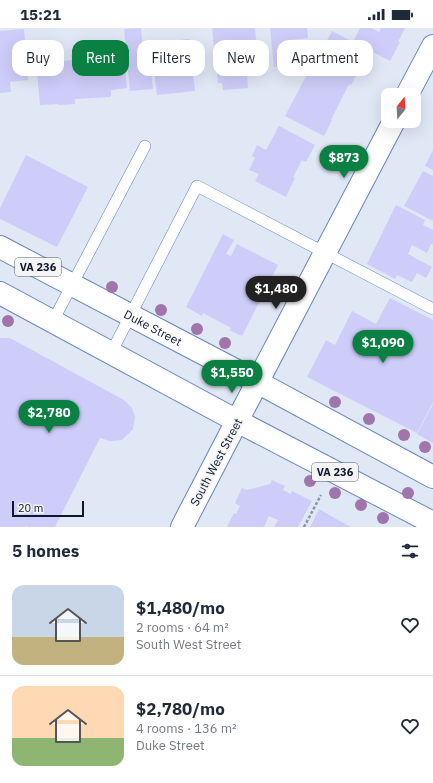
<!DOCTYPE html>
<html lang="en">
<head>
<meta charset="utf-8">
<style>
  :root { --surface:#fff; --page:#f2f2f3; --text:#1f2937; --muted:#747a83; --line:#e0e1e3; --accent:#0b8043 }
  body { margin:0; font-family:"IBM Plex Sans",sans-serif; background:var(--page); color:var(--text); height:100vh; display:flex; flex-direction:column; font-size:15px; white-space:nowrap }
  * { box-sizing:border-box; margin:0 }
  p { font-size:13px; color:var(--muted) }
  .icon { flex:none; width:22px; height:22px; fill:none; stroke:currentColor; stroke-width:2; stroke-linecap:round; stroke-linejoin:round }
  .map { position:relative; height:499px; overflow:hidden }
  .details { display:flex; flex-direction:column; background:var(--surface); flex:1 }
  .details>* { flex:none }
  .hud { position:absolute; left:12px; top:12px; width:409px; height:36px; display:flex; gap:8px }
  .needle { width:26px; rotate:18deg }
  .tools { position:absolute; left:381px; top:60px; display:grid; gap:8px }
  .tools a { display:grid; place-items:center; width:40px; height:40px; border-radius:8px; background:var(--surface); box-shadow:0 4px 16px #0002; font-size:20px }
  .scale { position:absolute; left:12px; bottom:10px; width:72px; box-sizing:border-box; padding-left:4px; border:2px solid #0d1730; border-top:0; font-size:11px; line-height:14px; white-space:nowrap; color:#0d1730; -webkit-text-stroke:3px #f4f4f4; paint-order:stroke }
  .price { position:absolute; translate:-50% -34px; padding:0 9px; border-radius:14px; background:var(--accent); color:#fff; font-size:13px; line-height:26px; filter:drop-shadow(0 1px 2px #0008) }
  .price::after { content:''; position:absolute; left:50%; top:24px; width:12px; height:9px; margin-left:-6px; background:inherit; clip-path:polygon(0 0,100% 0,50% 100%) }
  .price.current { background:#222; color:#fff }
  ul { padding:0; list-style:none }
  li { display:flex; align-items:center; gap:12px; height:100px; padding:0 12px }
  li+li { border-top:1px solid var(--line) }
  li span { display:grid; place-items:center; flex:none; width:112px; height:80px; border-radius:12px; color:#555 }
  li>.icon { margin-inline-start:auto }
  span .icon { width:48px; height:48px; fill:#fffc; stroke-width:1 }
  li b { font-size:17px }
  h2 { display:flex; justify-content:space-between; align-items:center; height:48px; padding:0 12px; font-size:17px }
  .chip { padding:0 14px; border-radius:12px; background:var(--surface); box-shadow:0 4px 16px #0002; font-size:14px; line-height:36px }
  .chip.current { background:var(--accent); color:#fff }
  .status { display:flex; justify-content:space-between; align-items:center; height:28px; padding:0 20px; background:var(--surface); direction:ltr }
  .status svg { height:11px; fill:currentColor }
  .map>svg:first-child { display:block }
  .building { fill:#cecdf9 }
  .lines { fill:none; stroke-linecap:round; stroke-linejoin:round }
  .service-casing { stroke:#6783c2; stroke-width:12 }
  .minor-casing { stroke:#6783c2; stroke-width:24 }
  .secondary-casing { stroke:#6783c2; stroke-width:24 }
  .primary-casing { stroke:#6783c2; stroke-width:24 }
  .path { stroke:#8c94a7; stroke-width:2.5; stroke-dasharray:3 2; stroke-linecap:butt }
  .service { stroke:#fff; stroke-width:11 }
  .minor { stroke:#fff; stroke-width:22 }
  .secondary { stroke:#fff; stroke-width:22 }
  .primary { stroke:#fff; stroke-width:22 }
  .tree { fill:#9f75ab }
  .labels { text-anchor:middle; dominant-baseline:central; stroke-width:3.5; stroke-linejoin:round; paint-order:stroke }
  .shield { fill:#f4f4f4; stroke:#52596b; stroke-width:1 }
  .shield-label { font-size:11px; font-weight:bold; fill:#0d1730 }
  .street-label { font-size:12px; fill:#0d1730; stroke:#f4f4f4 }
</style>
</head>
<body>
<div class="status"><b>15:21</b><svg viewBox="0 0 49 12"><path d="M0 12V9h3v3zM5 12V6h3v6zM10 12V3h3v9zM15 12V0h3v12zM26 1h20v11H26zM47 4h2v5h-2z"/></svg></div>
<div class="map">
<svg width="433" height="499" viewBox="0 0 433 499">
  <rect width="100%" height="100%" fill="#e0e7f5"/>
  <path class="building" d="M141,0L144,33H140L141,43L151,42L153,61L130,63L124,1Z
    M212,0H255L259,43L247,44L248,60L223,62L222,55H218Z
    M270,0H307L308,10L290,12L292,38L274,39Z
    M360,0H371L379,4L381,0H405L398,14H400L390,33L369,22L351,57L349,56L331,92H332L324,108L285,88L312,37H314L332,3L353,14Z
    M24,1L28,52L10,54L11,64L0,65V3Z
    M189,11L195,63L157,67L151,15Z
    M123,19L127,60L111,62V69L75,71V76L58,77V76L40,77L36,33L54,32L55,34L72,32L71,27L107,23V21Z
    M279,98L315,117L306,134L302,132L293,149L295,150L286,169L255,153L259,146L249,142L255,130L252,128L257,117L266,122Z
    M433,122V142L425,138Z
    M26,127L88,159L57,219L0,191V180Z
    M423,143L433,148V193L404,178Z
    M396,177L425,192L423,197L433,202V217L431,216L427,225L412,217L408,226L432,239L426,250L417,245L412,254L397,247L395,251L367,236Z
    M223,206L234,212L226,226L231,228L237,216L278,237L242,308L229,302L231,300L203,285L202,288L186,279Z
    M390,270L433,292V374L417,405L307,349L326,312L335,317L352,283L376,296Z
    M0,310H10L124,372L132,380L135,389L133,401L122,412L110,413L100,410L55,499H28L26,498L25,499H0Z
    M433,376V415L417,406Z
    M272,452L285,458L283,462L291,466L292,463L312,473L298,499H274L278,492L269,488L264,499H227L234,485L236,486L240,478L235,475L242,460L247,462L270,456Z
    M319,481L338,492L351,499H310Z"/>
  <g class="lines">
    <g class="service-casing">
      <path id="service" d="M53,293L145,118
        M111,325L197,158L433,281"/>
    </g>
    <g class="minor-casing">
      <path id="minor" d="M182,499L237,393"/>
    </g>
    <g class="secondary-casing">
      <path id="secondary" d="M407,67L433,18
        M237,393L394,93"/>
    </g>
    <g class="primary-casing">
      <g id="primary">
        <path id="s1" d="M0,219L233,341L433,449"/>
        <path d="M0,265L237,393L433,495"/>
      </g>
    </g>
    <path class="path" d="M304,499L321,467"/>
    <use href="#service" class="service"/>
    <use href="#minor" class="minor"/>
    <use href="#secondary" class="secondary"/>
    <use href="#primary" class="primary"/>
  </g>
  <g class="tree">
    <circle cx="112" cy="259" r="6"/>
    <circle cx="161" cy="282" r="6"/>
    <circle cx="8" cy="293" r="6"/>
    <circle cx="197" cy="301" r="6"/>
    <circle cx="225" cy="315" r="6"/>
    <circle cx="335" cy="374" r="6"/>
    <circle cx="369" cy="391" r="6"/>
    <circle cx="404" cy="407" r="6"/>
    <circle cx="425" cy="419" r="6"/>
    <circle cx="310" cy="453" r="6"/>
    <circle cx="335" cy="465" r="6"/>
    <circle cx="408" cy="465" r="6"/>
    <circle cx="361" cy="477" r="6"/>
    <circle cx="383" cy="490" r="6"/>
  </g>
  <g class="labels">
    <g class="shield">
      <rect x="15" y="230" width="46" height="18" rx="3"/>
      <rect x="312" y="435" width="46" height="18" rx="3"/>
    </g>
    <g class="shield-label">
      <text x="38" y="239">VA 236</text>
      <text x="335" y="444">VA 236</text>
    </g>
    <g class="street-label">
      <text stroke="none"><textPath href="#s1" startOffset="173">Duke Street</textPath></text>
      <text transform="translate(216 434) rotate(-62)">South West Street</text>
    </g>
  </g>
</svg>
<div class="tools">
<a><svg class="needle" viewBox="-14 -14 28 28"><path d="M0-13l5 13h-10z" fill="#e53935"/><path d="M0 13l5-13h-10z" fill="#747a83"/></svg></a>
</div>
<div class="scale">20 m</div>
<b class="price" style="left:344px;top:151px">$873</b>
<b class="price current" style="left:276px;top:282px">$1,480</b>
<b class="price" style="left:383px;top:336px">$1,090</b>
<b class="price" style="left:232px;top:366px">$1,550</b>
<b class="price" style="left:49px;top:406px">$2,780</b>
<div class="hud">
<a class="chip">Buy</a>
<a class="chip current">Rent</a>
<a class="chip">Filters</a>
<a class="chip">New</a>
<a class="chip">Apartment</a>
</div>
</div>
<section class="details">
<h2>5 homes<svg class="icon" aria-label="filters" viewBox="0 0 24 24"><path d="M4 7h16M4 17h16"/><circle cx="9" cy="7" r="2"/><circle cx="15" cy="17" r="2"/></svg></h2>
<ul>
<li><span style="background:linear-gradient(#c9d6e8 65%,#c2b280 0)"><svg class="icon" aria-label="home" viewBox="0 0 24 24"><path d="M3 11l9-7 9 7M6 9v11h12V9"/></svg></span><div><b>$1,480/mo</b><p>2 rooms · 64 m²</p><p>South West Street</p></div><svg class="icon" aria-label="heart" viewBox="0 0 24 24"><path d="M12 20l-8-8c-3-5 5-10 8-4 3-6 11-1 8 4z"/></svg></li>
<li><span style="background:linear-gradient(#ffd9b3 65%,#8fb573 0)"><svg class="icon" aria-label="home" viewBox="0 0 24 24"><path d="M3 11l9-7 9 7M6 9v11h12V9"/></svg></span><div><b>$2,780/mo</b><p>4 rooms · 136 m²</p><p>Duke Street</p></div><svg class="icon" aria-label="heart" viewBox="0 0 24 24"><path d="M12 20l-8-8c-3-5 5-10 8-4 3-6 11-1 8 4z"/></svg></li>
</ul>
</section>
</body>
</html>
